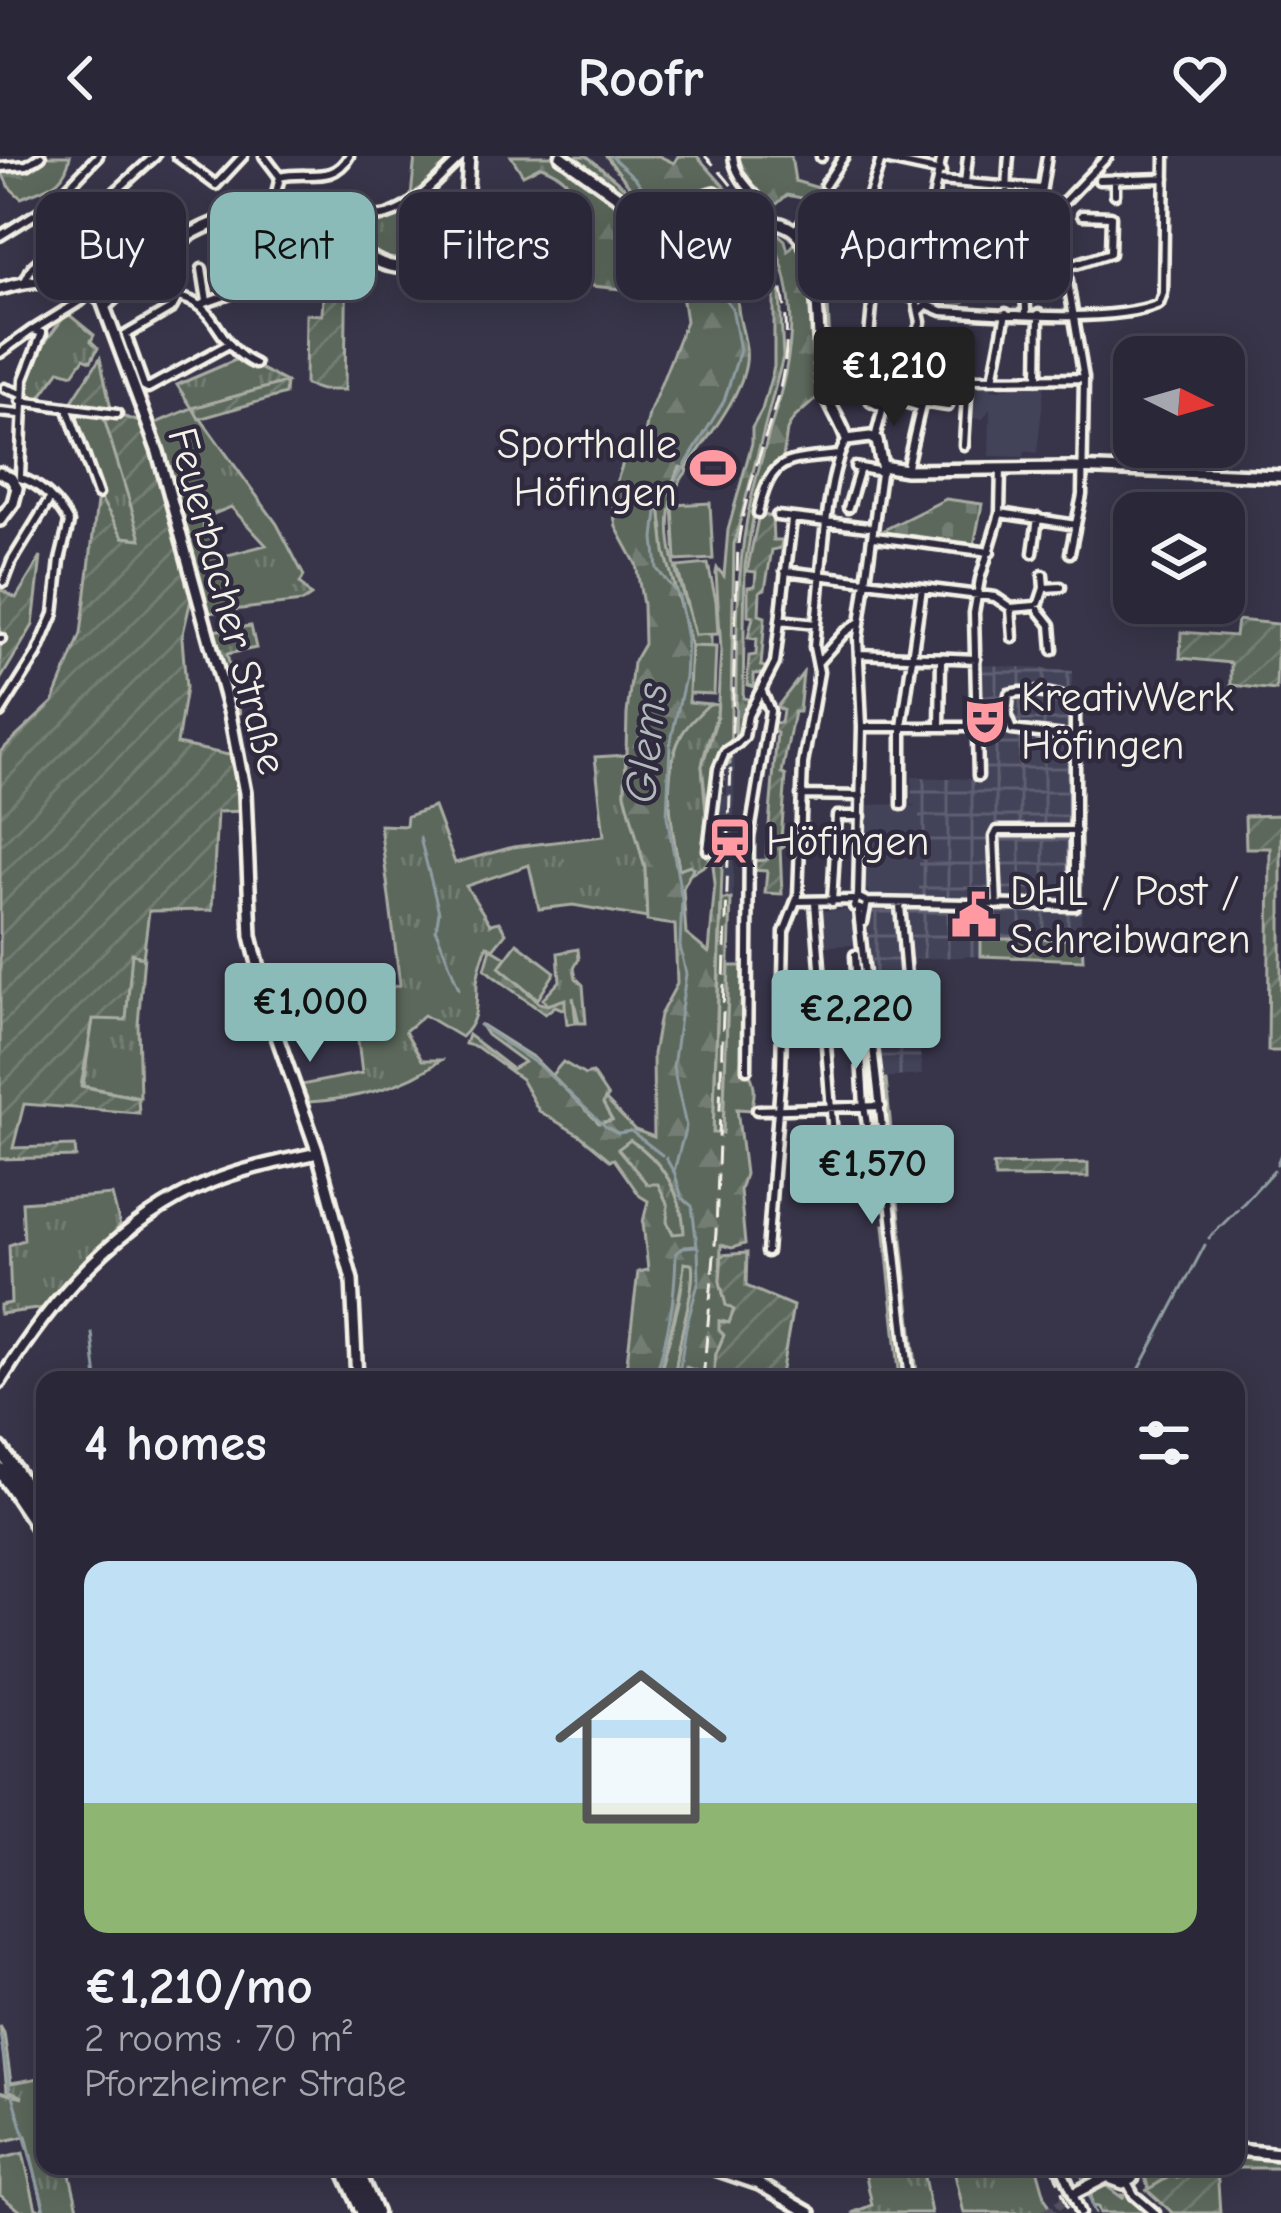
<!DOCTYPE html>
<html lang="en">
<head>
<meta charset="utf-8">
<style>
  :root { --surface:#2a2838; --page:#363443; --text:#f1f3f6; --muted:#a5a6ae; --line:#464453; --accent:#8bbbb9 }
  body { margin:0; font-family:"Comic Neue",sans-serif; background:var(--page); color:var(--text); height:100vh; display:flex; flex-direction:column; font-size:45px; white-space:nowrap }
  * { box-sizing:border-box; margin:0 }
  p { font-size:39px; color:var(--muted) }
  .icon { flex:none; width:66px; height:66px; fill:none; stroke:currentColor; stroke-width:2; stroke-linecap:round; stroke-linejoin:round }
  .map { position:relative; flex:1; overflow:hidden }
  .side { position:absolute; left:36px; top:1215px; width:1209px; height:804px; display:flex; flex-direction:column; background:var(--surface); border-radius:24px; box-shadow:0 6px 30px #0003,0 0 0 3px var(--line) }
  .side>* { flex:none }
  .guide { position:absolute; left:36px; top:36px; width:1209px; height:108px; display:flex; gap:24px }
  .needle { width:78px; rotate:95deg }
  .controls { position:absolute; left:1113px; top:180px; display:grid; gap:24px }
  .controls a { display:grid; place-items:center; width:132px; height:132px; border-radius:24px; background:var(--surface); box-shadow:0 6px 30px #0003,0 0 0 3px var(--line); font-size:60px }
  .price { position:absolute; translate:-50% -102px; padding:0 27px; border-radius:12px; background:var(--accent); color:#111; font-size:39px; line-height:78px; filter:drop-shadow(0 3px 6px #0008) }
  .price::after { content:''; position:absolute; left:50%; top:72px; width:36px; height:27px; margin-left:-18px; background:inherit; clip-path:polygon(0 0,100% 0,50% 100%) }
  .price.active { background:#222; color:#fff }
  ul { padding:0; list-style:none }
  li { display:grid; align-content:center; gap:24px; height:636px; padding:0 48px }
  li span { display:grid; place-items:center; height:372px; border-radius:24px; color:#555 }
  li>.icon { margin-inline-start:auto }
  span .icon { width:216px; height:216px; fill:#fffc; stroke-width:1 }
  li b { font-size:51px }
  h2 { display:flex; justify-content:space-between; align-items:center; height:144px; padding:0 48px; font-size:51px }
  .chip { padding:0 42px; border-radius:24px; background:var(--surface); box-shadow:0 6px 30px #0003,0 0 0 3px var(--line); font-size:42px; line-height:108px }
  .chip.active { background:var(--accent); color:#111 }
  header { display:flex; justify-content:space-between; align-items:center; height:156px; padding:0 48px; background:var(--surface); font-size:54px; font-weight:700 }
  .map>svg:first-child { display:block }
  .built { fill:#424259 }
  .industrial { fill:url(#industrial-grid) }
  .grass { fill:url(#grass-tufts); stroke:#a8aca2; stroke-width:3; fill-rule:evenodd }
  .forest { fill:url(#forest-firs); stroke:#a8aca2; stroke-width:3; fill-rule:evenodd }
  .cemetery { fill:url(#cemetery-stones); stroke:#a8aca2; stroke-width:3 }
  .garden { fill:url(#garden-furrows); stroke:#a8aca2; stroke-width:3 }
  .pitch { fill:#5b675c; stroke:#a8aca2; stroke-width:3 }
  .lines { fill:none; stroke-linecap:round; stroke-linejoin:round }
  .stream { stroke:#8f9da2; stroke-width:3 }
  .major-tunnel { stroke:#545162; stroke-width:9; stroke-dasharray:9 4.5; stroke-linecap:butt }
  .minor-casing { stroke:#f4f1e8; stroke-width:15 }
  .major-casing { stroke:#f4f1e8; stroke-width:18 }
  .highway-casing { stroke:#f4f1e8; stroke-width:21 }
  .minor { stroke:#2f2a3d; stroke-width:6 }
  .major { stroke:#2f2a3d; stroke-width:9 }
  .highway { stroke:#2f2a3d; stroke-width:12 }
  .rail { stroke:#f4f1e8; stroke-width:3; stroke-dasharray:18 9; stroke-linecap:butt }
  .minor-bridge-casing { stroke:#f4f1e8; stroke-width:15; stroke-linecap:butt }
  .minor-bridge { stroke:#2f2a3d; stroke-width:6 }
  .labels { text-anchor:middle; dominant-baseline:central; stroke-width:9; stroke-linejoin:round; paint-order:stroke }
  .poi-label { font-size:42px; fill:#f4f1e8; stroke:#2f2a3d; text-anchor:start }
  .street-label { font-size:42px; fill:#f4f1e8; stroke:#2f2a3d }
  .water-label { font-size:45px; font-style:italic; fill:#b1b9ba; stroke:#2f2a3d }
</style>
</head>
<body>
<header><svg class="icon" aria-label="back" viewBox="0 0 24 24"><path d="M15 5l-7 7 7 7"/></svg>Roofr<svg class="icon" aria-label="heart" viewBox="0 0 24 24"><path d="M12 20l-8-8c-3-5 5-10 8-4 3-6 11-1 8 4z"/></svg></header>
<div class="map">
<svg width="1281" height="2057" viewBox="0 0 1281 2057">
  <defs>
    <pattern id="industrial-grid" width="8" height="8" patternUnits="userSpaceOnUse" patternTransform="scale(3)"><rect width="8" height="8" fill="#424259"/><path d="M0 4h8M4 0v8" fill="none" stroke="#5e5e71"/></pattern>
    <pattern id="grass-tufts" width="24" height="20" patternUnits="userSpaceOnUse" patternTransform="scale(3)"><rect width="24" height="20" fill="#5b675c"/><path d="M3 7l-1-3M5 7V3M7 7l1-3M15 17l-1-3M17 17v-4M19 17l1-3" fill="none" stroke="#737d73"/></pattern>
    <pattern id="forest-firs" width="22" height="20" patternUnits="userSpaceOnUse" patternTransform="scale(3)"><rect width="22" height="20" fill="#5b675c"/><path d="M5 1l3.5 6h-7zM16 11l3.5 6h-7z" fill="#737d73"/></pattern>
    <pattern id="cemetery-stones" width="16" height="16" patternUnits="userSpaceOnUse" patternTransform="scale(3)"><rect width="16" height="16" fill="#5b675c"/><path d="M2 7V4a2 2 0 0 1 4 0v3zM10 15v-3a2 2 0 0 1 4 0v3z" fill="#737d73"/></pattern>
    <pattern id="garden-furrows" width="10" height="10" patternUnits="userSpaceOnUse" patternTransform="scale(3)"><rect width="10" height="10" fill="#5b675c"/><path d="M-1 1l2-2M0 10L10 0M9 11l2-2" fill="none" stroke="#737d73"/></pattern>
  </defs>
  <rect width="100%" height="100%" fill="#38354a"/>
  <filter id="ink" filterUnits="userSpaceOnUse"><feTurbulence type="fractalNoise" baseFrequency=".00833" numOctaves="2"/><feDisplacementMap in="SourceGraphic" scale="24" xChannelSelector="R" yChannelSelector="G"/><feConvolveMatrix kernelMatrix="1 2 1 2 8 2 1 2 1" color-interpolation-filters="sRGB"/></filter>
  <g filter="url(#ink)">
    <path class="built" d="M969,224L991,225V233L998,234L1010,232L1011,225H1045L1037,297L1025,295L1024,301L989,300L990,253L983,263L967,262Z
      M735,592L733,743L730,744L702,1224L725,744L723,687L718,686L720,641L727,639V608L730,595Z
      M903,648L919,651V745L875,744L866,732L865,649Z
      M845,754L853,763L854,789L825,790L819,755Z"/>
    <path class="industrial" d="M976,508L1073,515L1070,544L1075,554L1082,783L981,784V800L913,803L922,919L878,922L868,841L871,840L868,755L919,752V652L911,648L912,621L977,623Z"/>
    <path class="grass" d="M415,0H459L418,40L380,59L411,41Z
      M715,37L737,62L753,66L758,88L749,96L714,43L686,63L720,115L676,58Z
      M408,51L406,109C375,106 359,87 337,66L338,62L371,63Z
      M67,157L94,179L91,185L98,192L91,205L84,202L73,218L60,214L38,244L24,242L40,193Z
      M240,202L286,226L193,252L277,368L304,420L300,427L311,440L302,446L207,457L184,372L151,269L192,252L177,229ZM231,351L266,389L217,402L213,380L204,379L203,362Z
      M69,251L103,256L142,384L123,381L96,341Z
      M681,311L688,314C649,360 681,427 695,478L711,479V491L691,490L665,396L660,350Z
      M251,470L256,492L227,498L240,557L233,558L211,475Z
      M709,548L718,549C716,571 705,588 702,610L710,706L686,721L693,712L679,714C672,671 660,619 682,578C688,567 700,557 709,548Z
      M626,599L625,637L645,712L647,762L573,749L539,753L529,709L466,730L490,768L499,766L506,777L493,793L487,789C483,801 478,814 477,827C476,850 479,864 461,881L424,859L405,875L422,904H441C405,931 355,943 309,946L301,929L362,917L353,843L400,829L380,669L406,670L407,660L434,651L455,707L513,691L604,680L595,601Z
      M722,743H731L723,978L713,977Z
      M981,783H1082L1083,804L981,800Z
      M578,793L579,803L574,812L576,822L583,829L586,867H579L573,841L576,867L567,868L564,844L548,849L543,843L560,825L558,797Z
      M132,796L144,800L138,868L140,941L83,930L93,863Z
      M563,906L585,919L592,917L608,941L605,943L612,965L599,967L550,921Z
      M878,922L886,923C896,1023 905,1124 918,1224H900L884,1069H892Z
      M630,984C662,1004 682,1038 685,1077L674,1079L647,1028L617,992Z
      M112,1039L120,1070L44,1152L0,1158V1149L11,1147L9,1089L24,1084L22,1046Z
      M683,1107L692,1108C697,1133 675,1188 675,1224H659C666,1185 684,1148 683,1107Z
      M0,1870L4,1877L11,1927L45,1921V2010H68L79,2057H23L0,2039V2003L23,1997L36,2053H44L26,1980L0,1986V1935L23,1941L7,1933Z
      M1236,2000L1281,2004V2012H1217L1196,2014L1177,2022L1173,2018L1149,2033L1143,2015L1161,2010H1236Z
      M864,2010H922L931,2057H852L872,2049Z
      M953,2010H1019L1020,2016L1037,2012L1046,2044L1055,2057H964Z
      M1105,2029L1124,2043L1122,2039H1134L1155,2057H1100L1098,2051L1092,2050L1091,2036Z"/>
    <path class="forest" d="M43,0H70C65,30 46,31 21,42L9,31L1,15L35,9Z
      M511,0H554L639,63L674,61L717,116L723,136L738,140C735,162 749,183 746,206C742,240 706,284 686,313L680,311L660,350L665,396L691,490L689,546L709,548C700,557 688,567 682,578C660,618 672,671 679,713L690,709L693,712L683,732L686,778L709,797L715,727L702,610L717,562L721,493L716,417L717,412L724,420L728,374L752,287V272L762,254L774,211V134L768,132L757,76L768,95L780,137L783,201L734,388L730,608L718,613L722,597L715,615L718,685L723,686L713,977H723L729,810H748L745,910C756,926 756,936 751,954L737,953L745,1018L740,1034L745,1088L732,1092L721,1089L720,1125L726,1149L734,1153L729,1167L720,1165L724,1178L716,1198L713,1224H701L702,1217L686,1211L683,1224H675C675,1188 697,1133 692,1108L684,1107C681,1148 666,1184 659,1224H621L627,1206L638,1116L648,1114L643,1066L648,1045L640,1040L614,1003L610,1004L581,980L539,955L521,923L477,891L465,888L468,879L512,913L524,906L487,879L480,868L534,902L599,967L612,964L603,948L605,943L635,974L654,981L653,898L660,859L677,828L675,769L647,765L645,712L625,637L627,558L633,507L644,488L643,449L636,408L616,371L611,341L623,307L642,292L649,258L686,165L682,139L592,130C583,83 597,30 541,10L523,19ZM630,984C662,1003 683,1038 684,1077L673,1078L667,1066L668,1049L658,1028H647L618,993Z
      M564,0H587L641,45L606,0H659L674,7L678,0H697L746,55L743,62L711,33L673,56L646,58Z
      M733,0H791L795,25L822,33L842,7L845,9L819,51L815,49L802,59L812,44L787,39L761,62L737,27Z
      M765,68L780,70L778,78L785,84L788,95L796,86L807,95L816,130H827L830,189L822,188L825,235L794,262L787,274L783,302L768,315L757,339L745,410L743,542L753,544L735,586C737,513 734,436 747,363C766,256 824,178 765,68Z
      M491,792L506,801L500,810L539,847L548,849L565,843V854L555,850L545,858L492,819L485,813Z"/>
    <path class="cemetery" d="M1135,291H1206V312L1137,309Z
      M946,343L982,348L974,389L882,384V375Z"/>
    <path class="garden" d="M336,72L347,84L345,234H321L305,229L306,158L322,159L323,140L335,139Z
      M1012,117V138L966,139L964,146L948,145L952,132L969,131L971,119Z
      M100,202L112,257L143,267L194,430L182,482L186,532L177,588L238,601L244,655L217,656L212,754L149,755L143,802L132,797L126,864L93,863L81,930L138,942L139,957L24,948L13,992L75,990L76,1001L0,1003V596L53,546L81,478L98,338L123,381L141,383L102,256L69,250Z
      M286,226L285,238L199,263L193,252Z
      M759,358L772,361L773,384H782L781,392L772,394L765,433L760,435L759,459L765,461L761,510L768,512V517L754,518V531L747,529L749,500L756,499L757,483L748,482L753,461L748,460V431L755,430L756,416L747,415Z
      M41,401L33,469L0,524V433L16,442Z
      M1237,464L1278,468L1276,534L1231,529V507L1180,502L1181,476L1235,480Z
      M803,517L799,556H794L782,617L786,620L781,683L796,682V689L780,691L782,738L765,737L767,715L752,714L751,705L766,704L777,577L768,574L770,566L781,567L783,554L777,551Z
      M1281,659V895H1268L1270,692H1246L1245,660Z
      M1088,1007V1021L995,1022L993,1009Z
      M747,1097L746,1130L793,1150L781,1219L769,1224H713L716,1198L724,1179L719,1174V1165L729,1167L734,1154L726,1149L720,1125L722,1099Z
      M1195,2012H1217L1220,2057H1173L1147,2034L1174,2018L1177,2022Z"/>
    <path class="pitch" d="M713,42L749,96L723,113L685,62Z
      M710,347L713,403L676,405L673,349Z
      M708,408L716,445L718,478L695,479L677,411Z
      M691,490L716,491L714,538L689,537Z
      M517,787L555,816L538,843L499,811Z"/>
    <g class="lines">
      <path class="stream" d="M611,0L636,23L661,57
        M420,682L439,756L436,774L459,833
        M479,869L537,908L605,970L618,977L631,975L662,999
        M666,1002L673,1015
        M1277,1008L1281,998
        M1241,1050L1274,1014
        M1209,1082L1238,1053
        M92,1177L97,1224
        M1137,1218L1205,1089
        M654,1224C668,1180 675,1146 676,1097L684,1091L697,1090L692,1050L682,1042L674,1015L686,970L673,911L686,818L680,790L682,744L667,660L670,589L685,521L687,483L679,440L657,413L654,382L657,356L724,245L740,194L732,152L667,65
        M678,1224L686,1171L699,1124L698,1092
        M0,1879L10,1933
        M13,1939L46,2057
        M1078,2010L1095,2057"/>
      <path class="major-tunnel" d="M1046,2057L1075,2037"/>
      <g class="minor-casing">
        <path id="minor" d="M177,0L216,29L243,0
          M264,0L280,21
          M733,0C736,29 762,39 773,65
          M882,0L847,113L874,128L914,142
          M1047,0L1039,49L1064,102L1084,222L1082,339L1070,397
          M821,1V0
          M880,3L941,16
          M0,11L27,9L41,0
          M280,21C307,14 333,29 349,0
          M1115,23V38
          M1099,24L1165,22
          M940,25L1041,33
          M965,27L968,0
          M825,29L844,0
          M865,47L929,65
          M147,57L142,93L150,107
          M271,57L280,21
          M930,61L1003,68
          M233,62L235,90
          M331,66C346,56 368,64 387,59C419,49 439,21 463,0
          M794,74L822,50
          M0,80L53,47L98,0
          M1024,87L1026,157
          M989,89C1013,63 1005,33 1009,0
          M1066,111L1110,97L1111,60L1082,59
          M202,113L207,145
          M25,125L32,111L155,0
          M131,126C151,142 174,135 195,147C219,161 221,192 255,208
          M874,128L867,203L871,246L883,252
          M178,141L172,152L126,179L144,230L148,232L227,189
          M200,149L239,135V131
          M930,150L942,155C995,158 1113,168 1159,148L1163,137L1165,0
          M919,156L975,101L1028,74L1060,50L1108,0
          M35,173L82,144
          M0,197L32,174L42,177L24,223L20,320
          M993,223L1006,157
          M1038,223L1039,158
          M5,232L22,238
          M889,241L920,251
          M21,245L117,258
          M921,246L948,250
          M67,251L98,338
          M0,256L20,258
          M875,282L883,252L896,230L921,166L914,134L942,0
          M964,289L968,223L1084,222
          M855,311L882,316
          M1120,313L1122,231L1134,229
          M906,314L923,241
          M848,352L860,312
          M758,357C771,299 786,305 839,299
          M1000,357L1076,369
          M777,360L868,371
          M875,381L990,396
          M1033,397L1038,362
          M785,415L995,441L1011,452L1035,450
          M4,426L12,405L50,343
          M1044,432L1061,431
          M1039,447L1044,432L1043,419
          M1011,452L1013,482
          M1039,454L1051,469L1053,494
          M780,464L816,468
          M0,483H1
          M860,498L976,503
          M818,506L844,477L858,467
          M0,557L37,498L54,458L60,404L69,367C60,349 39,326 20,322
          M862,571H978
          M940,571L941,504
          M737,588L744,581L748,559L775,507L792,364
          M978,620L974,457L980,423L1000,357L1001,312
          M801,639L861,640
          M902,649V571L922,432
          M708,694L718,613L725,596
          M858,741L862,571L858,482L882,310
          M797,745L853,744
          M815,746L837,1032
          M832,746L837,660H861
          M867,746L1075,750V554L1070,544C1054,537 1026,533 1009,538L1007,561L1012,574L1074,581
          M900,749L907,833L900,836L896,853L908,848L907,833
          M997,749L994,681L997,675H1076
          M858,755L910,1224
          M863,766L867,746L857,741L854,751L863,754
          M855,799L864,950L880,1049
          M782,844L868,841
          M896,853L897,884
          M747,913L749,682L770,555L762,536
          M757,954L881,950
          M825,994L869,987
          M825,1035L875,1026
          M767,1096L781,915L784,776L798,740L803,608L819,516L814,491L816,468C821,427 826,312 847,284
          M1061,2010L1081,2057
          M1127,2026L1134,2039L1155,2057"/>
      </g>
      <g class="major-casing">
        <path id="major" d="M561,0L646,61C680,63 687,42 715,37L725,44L741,65C760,68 779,61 795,76C826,105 814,192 824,233C829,250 842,267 847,284L870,281L877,285L882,310L906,314L1073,312L1281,320
          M0,133C34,122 74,119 102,145L158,296L230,558L245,637L251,780L275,875L318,997L352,1124L357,1224
          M106,149C165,95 201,52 289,57C343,60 337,84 375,104C389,112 405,113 420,109C470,95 466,41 469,0
          M0,317L11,322L17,332L13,347L0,364
          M0,1226C52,1142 118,1065 211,1026C245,1012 282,1005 318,997
          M1236,1994L1281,1998
          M706,2010L759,2028L810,2057
          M1111,2010L1112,2023L1123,2027L1133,2021V2010
          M1075,2037L1110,2019"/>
      </g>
      <g class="highway-casing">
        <path id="highway" d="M0,1293L45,1360
          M0,1314L45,1381
          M343,2010L364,2057
          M355,2010L375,2057"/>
      </g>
      <use href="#minor" class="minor"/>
      <use href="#major" class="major"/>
      <use href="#highway" class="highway"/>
      <path class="rail" d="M703,1224L716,1077L738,388C745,335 765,287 779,236C802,146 770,64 705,0
        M1052,2010L1070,2057"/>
      <g class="minor-bridge-casing">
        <path id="minor-bridge" d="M725,596L737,588"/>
      </g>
      <use href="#minor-bridge" class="minor-bridge"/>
    </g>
  </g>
  <defs>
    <g id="stadium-bare" transform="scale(3.6)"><path d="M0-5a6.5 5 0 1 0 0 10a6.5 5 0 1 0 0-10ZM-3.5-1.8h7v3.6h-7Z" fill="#ff9aa2" stroke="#2f2a3d" stroke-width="2.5" paint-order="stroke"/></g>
    <g id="theatre-bare" transform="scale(3.6)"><path d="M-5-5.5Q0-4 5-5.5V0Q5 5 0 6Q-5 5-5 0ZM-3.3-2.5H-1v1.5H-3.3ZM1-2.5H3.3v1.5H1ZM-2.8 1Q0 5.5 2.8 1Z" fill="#ff9aa2" stroke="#2f2a3d" stroke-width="2.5" paint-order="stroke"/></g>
    <g id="station-bare" transform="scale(3.6)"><path d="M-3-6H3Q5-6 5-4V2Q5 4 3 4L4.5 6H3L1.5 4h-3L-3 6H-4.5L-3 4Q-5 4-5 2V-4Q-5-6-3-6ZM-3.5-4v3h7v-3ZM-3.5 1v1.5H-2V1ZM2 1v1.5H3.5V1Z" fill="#ff9aa2" stroke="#2f2a3d" stroke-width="2.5" paint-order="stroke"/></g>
    <g id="civic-bare" transform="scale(3.6)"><path d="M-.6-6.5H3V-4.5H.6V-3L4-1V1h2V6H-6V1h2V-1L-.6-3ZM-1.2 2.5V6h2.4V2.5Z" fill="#ff9aa2" stroke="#2f2a3d" stroke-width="2.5" paint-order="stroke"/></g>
  </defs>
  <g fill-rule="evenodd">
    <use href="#stadium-bare" x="713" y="312"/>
    <use href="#theatre-bare" x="985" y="565"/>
    <use href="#station-bare" x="730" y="685"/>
    <use href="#civic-bare" x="974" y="759"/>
  </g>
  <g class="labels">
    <g class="poi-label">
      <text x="677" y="288" text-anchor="end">Sporthalle<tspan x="677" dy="48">Höfingen</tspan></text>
      <text x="1021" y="541">KreativWerk<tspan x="1021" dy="48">Höfingen</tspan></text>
      <text x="766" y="685">Höfingen</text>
      <text x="1010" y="735">DHL / Post /<tspan x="1010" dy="48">Schreibwaren</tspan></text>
    </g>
    <g class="street-label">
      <text transform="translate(227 445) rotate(75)">Feuerbacher Straße</text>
    </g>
    <g class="water-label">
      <text transform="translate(646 587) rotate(-84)">Glems</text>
    </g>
  </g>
</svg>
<div class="controls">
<a><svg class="needle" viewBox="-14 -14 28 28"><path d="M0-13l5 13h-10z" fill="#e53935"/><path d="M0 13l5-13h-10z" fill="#a5a6ae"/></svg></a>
<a><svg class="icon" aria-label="layers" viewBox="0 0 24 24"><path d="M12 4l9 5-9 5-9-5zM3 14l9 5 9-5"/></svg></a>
</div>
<b class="price active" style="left:894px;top:273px">€1,210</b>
<b class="price" style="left:310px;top:909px">€1,000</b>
<b class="price" style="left:856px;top:916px">€2,220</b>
<b class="price" style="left:872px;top:1071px">€1,570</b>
<div class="guide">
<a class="chip">Buy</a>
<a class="chip active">Rent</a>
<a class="chip">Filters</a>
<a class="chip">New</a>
<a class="chip">Apartment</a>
</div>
<section class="side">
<h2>4 homes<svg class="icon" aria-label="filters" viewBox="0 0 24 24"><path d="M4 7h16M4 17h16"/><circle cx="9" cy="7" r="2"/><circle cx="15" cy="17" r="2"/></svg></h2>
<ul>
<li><span style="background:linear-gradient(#bfe0f5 65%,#8fb573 0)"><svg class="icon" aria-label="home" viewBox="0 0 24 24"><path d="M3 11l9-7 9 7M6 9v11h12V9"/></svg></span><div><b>€1,210/mo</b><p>2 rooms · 70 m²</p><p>Pforzheimer Straße</p></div></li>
</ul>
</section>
</div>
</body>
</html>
